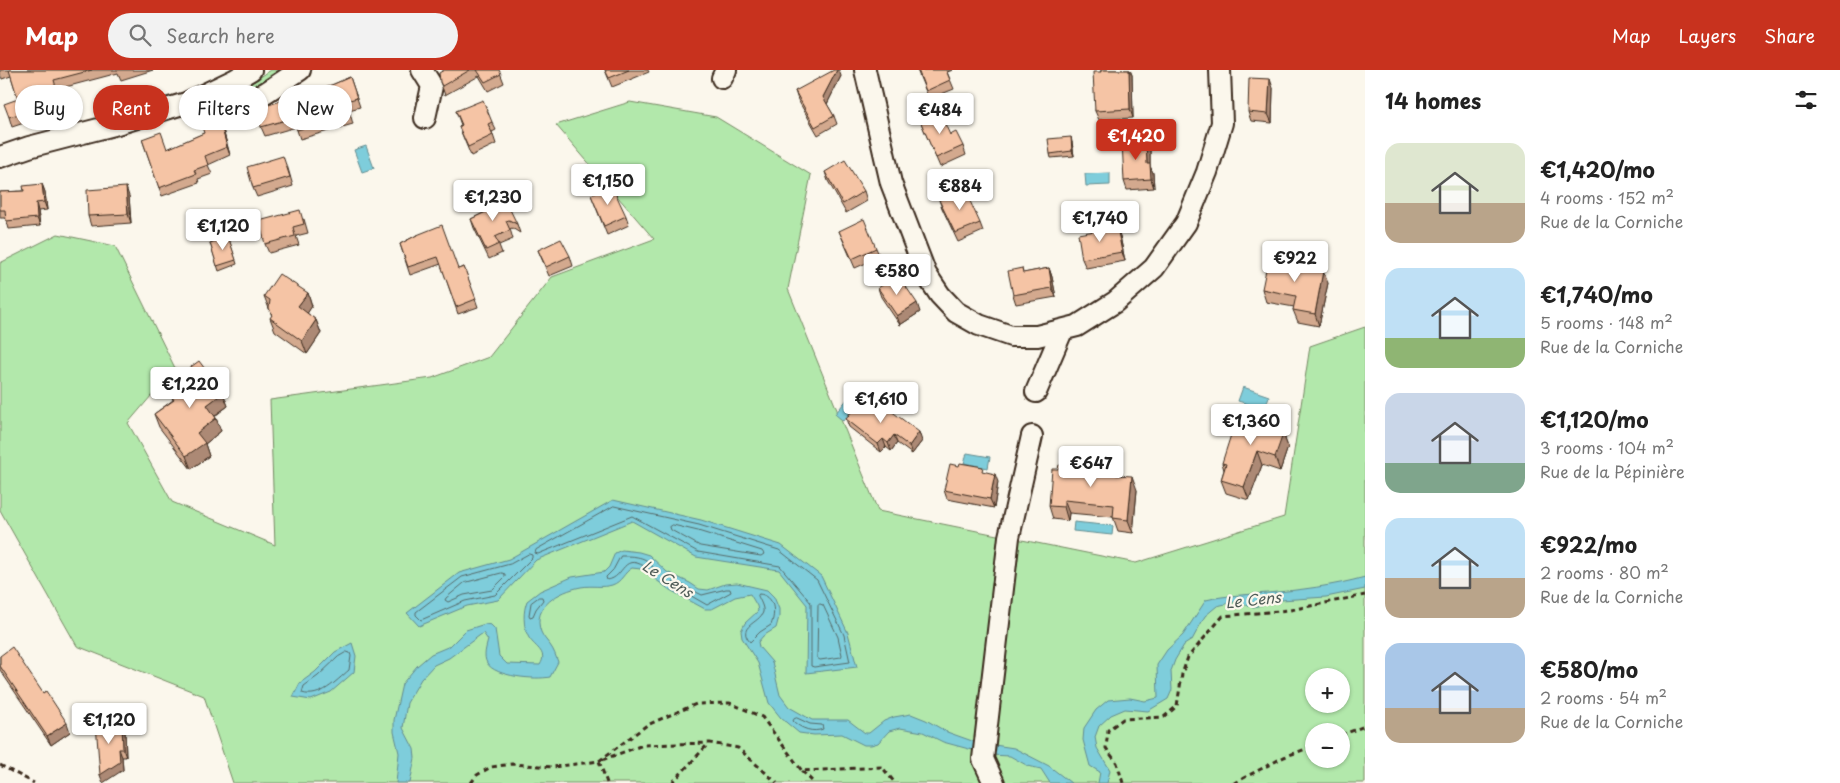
<!DOCTYPE html>
<html lang="en">
<head>
<meta charset="utf-8">
<style>
  :root { --surface:#fff; --page:#f2f2f2; --text:#222; --muted:#767676; --accent:#c8321e }
  body { margin:0; font-family:"Playpen Sans",sans-serif; background:var(--page); color:var(--text); height:100vh; display:flex; flex-direction:column; font-size:19px; white-space:nowrap }
  * { box-sizing:border-box; margin:0 }
  p { font-size:16px; color:var(--muted) }
  .icon { flex:none; width:28px; height:28px; fill:none; stroke:currentColor; stroke-width:2; stroke-linecap:round; stroke-linejoin:round }
  .map { position:relative; flex:1; overflow:hidden }
  .sheet { display:flex; flex-direction:column; background:var(--surface); width:475px }
  .sheet>* { flex:none }
  .guide { position:absolute; left:15px; top:15px; width:475px; height:45px; display:flex; gap:10px }
  .buttons { position:absolute; left:1305px; top:598px; display:grid; gap:10px }
  .buttons a { display:grid; place-items:center; width:45px; height:45px; border-radius:50%; background:var(--surface); box-shadow:0 1px 4px #0004; font-size:25px }
  .price { position:absolute; translate:-50% -42px; padding:0 11px; border-radius:5px; background:#fff; color:#222; font-size:16px; line-height:32px; filter:drop-shadow(0 1px 2px #0008) }
  .price::after { content:''; position:absolute; left:50%; top:30px; width:15px; height:11px; margin-left:-8px; background:inherit; clip-path:polygon(0 0,100% 0,50% 100%) }
  .price.selected { background:var(--accent); color:#fff }
  ul { padding:0; list-style:none }
  li { display:flex; align-items:center; gap:15px; height:125px; padding:0 20px }
  li span { display:grid; place-items:center; flex:none; width:140px; height:100px; border-radius:15px; color:#555 }
  li>.icon { margin-inline-start:auto }
  span .icon { width:60px; height:60px; fill:#fffc; stroke-width:1 }
  li b { font-size:21px }
  h2 { display:flex; justify-content:space-between; align-items:center; height:60px; padding:0 20px; font-size:21px }
  .pill { padding:0 18px; border-radius:22px; background:var(--surface); box-shadow:0 1px 4px #0004; font-size:18px; line-height:45px }
  .pill.selected { background:var(--accent); color:#fff }
  header { display:flex; align-items:center; gap:30px; box-sizing:border-box; height:70px; padding:0 25px; background:var(--accent); color:#fff }
  header strong { font-size:24px }
  nav { display:flex; gap:28px; margin-inline-start:auto; font-size:18px }
  .search { width:350px; height:45px; background:var(--page); display:flex; align-items:center; gap:12px; box-sizing:border-box; padding:0 18px; border-radius:28px; color:var(--muted); font-size:19px }
  main { display:flex; flex:1; min-height:0 }
  .map>svg:first-child { display:block }
  .green { fill:#b2e8ab; stroke:#768964; fill-rule:evenodd }
  .water { fill:#7ecddb; stroke:#638c8f }
  .lines { fill:none; stroke-linecap:round; stroke-linejoin:round }
  .shore { stroke:#566b6a; stroke-width:1 }
  .minor-casing { stroke:#3b2a1e; stroke-width:24 }
  .path { stroke:#3b2a1e; stroke-width:3; stroke-dasharray:5 4; stroke-linecap:butt }
  .minor { stroke:#fbf7ec; stroke-width:20 }
  .wall { fill:#d3a98e; stroke:#3b2a1e }
  .shaded-wall { fill:#ac8974; stroke:#3b2a1e }
  .building { fill:#f5c4a5; stroke:#3b2a1e }
  .labels { text-anchor:middle; dominant-baseline:central; stroke-width:4.5; stroke-linejoin:round; paint-order:stroke }
  .water-label { font-size:15px; font-style:italic; fill:#4f5b57; stroke:#fbf7ec }
</style>
</head>
<body>
<header>
<strong>Map</strong>
<div class="search"><svg class="icon" aria-label="search" viewBox="0 0 24 24"><circle cx="10" cy="10" r="6"/><path d="M15 15l6 6"/></svg>Search here</div>
<nav><a>Map</a><a>Layers</a><a>Share</a></nav>
</header>
<main>
<div class="map">
<svg width="1365" height="713" viewBox="0 0 1365 713">
  <rect width="100%" height="100%" fill="#fbf7ec"/>
  <filter id="ink" filterUnits="userSpaceOnUse"><feTurbulence type="fractalNoise" baseFrequency=".02" numOctaves="2"/><feDisplacementMap in="SourceGraphic" scale="10" xChannelSelector="R" yChannelSelector="G"/><feConvolveMatrix kernelMatrix="1 2 1 2 8 2 1 2 1" color-interpolation-filters="sRGB"/></filter>
  <g filter="url(#ink)">
    <path class="green" d="M271,0H286L251,22L218,29L245,17Z
      M630,32L716,47L811,105L788,219L878,441L1136,493L1284,447L1310,276L1365,257V713H233L204,626L77,576L0,440V193L58,164L115,176L175,298L128,353L172,432L275,475L270,330L432,308L489,287L552,207L654,169L556,55ZM1314,606H1341V634H1314ZM1314,661H1341V689H1314Z"/>
    <path class="water" d="M366,76L374,98L362,102L354,80Z
      M1110,103V115L1086,116L1085,104Z
      M234,141L242,164L231,168L223,145Z
      M1243,317L1269,326L1265,339L1238,331Z
      M849,327L857,334L843,351L835,344Z
      M967,383L990,387L988,398L964,393Z
      M613,430L701,450L781,475L821,506L848,563L857,597L806,603L807,535L779,500L696,487L632,451L536,490L498,530L467,536L419,556L407,543L459,503L509,489Z
      M1074,452L1113,456L1112,465L1073,461Z
      M622,480L639,482L649,485L667,502L690,513L699,519L708,520L725,514L737,513L767,520L774,527L779,539V547L776,558L763,566L758,572L759,577L772,592L780,625L789,637L812,650H848L865,663H869L884,651L894,647L911,644L926,650L947,662L975,672L1014,678L1049,696L1071,713H1050L1041,699L1028,696L1010,686L991,685L943,672L923,662L900,658L889,661L878,673L871,675H864L842,664L814,665L799,663L781,648L769,633L758,593L742,568L741,561L745,553L758,541L757,536L750,524L735,527L712,539H705L670,520L641,499L632,498C624,502 622,512 612,515C602,518 592,515 581,517C560,521 531,536 541,562C543,567 547,571 550,575C554,580 556,587 558,592L550,607C536,610 495,607 487,593C483,586 486,578 488,570L483,563L449,588L434,595L421,609L407,633L403,658L414,679L415,688L410,713H396L399,683L394,662V650L402,614L417,596L431,584L450,576L466,560L485,554L491,555L495,559L499,586L507,594L540,595C549,581 533,577 528,566C523,556 523,541 527,531L540,521L572,507L604,502L609,497L615,483Z
      M1365,507V519L1326,527L1281,530L1254,537L1234,532L1217,536L1205,546L1192,570L1184,575L1175,590L1171,601L1172,620L1168,629L1148,641L1125,639L1111,645L1099,656L1095,667L1097,678L1110,700L1107,713H1098L1100,702L1090,696L1083,670L1084,658L1096,640L1108,630L1130,628L1145,631L1158,628L1157,595L1167,580L1183,565L1206,530C1226,525 1246,525 1267,523C1300,520 1333,516 1365,507Z
      M352,573L356,586L354,602L331,622L311,630L293,627L300,613L315,602L335,582Z"/>
    <g class="lines">
      <path class="shore" d="M614,436L699,455L779,480L817,510L844,565L850,592L814,597L811,596V533L780,496L698,482L632,446L538,484L535,483L536,480Z
        M673,455L698,461L762,481L764,484L761,486L700,476L671,460L670,457Z
        M529,484L532,485V488L495,525L465,531L421,550L416,545V542L462,507L510,494Z
        M621,486C633,486 648,486 653,498L650,500C621,479 626,508 607,510L606,507L613,500Z
        M502,503L505,504V507L492,520L464,525L448,532L445,530L446,528L464,513Z
        M676,512L702,525L726,519H730L731,522L707,535L674,516L673,513Z
        M759,524C775,525 776,543 771,555L760,562L750,572C736,556 760,553 763,542C764,537 760,531 758,526Z
        M539,527H542L543,530L536,539L533,546L530,547L529,545L531,533Z
        M820,534L823,535L838,567L842,585L841,587L820,590L817,588L818,536Z
        M347,582L350,583L351,586L349,600C336,611 320,629 302,623L304,616L318,606L338,587Z
        M797,648L810,654L822,655L823,659C813,663 801,659 793,651L794,649Z"/>
      <g class="minor-casing">
        <path id="minor" d="M422,0L432,16L425,48
          M865,0L891,113L926,204L940,225L956,242L979,255L1011,266H1037L1077,256L1115,232L1154,198L1186,153L1207,102L1222,53L1220,0
          M722,8L726,0
          M186,33L202,40L239,34L265,23L300,0
          M0,87L29,77L114,55L186,33L234,10L251,0
          M1036,322L1062,261
          M994,713L983,689L1009,467L1032,366"/>
      </g>
      <path class="path" d="M1341,665L1365,656
        M0,695L34,713
        M802,701L814,713
        M471,713L477,705L491,697L512,694L553,697L599,691L647,655L696,634L730,633L762,647L802,701L882,697L895,713
        M607,713L599,691L643,675L710,673L738,678L777,713
        M672,713L709,673
        M1123,713L1117,693L1106,678L1108,660L1123,649L1164,647L1177,636L1182,604L1188,587L1223,546L1290,540L1365,525
        M1234,713L1284,687L1314,676"/>
      <use href="#minor" class="minor"/>
    </g>
    <path class="wall" d="M0,0H153L121,10L118,3L58,19L59,26L50,29L52,37L40,41L42,47L12,57L9,47L18,29L11,6L2,9L0,4Z
      M444,0H499L504,13L488,21L479,6L445,25L440,12Z
      M605,0H648L649,2L612,17Z
      M917,0H953L947,2L954,19L929,29Z
      M1101,0H1130L1132,5L1133,48L1099,50L1095,41Z
      M841,6L827,34L834,46L837,54L818,65L798,30L795,21Z
      M350,7L360,37L349,40L353,54L300,69L296,57L265,66L261,57L334,14Z
      M1273,18L1272,53L1251,51L1248,42Z
      M456,41L492,52L496,60L492,62L496,74L471,86L459,57L461,55Z
      M919,48L950,65L963,76L966,85L940,97Z
      M220,49L230,85L208,95L212,104L198,109L199,113L162,126L142,69L168,79L204,63Z
      M1072,72L1074,86L1051,88L1050,84Z
      M1150,79V96L1153,103L1154,118L1127,120L1124,111Z
      M287,95L293,116L257,127L253,118Z
      M825,102L864,121L867,131L846,143L828,111Z
      M42,114L45,122L47,140L38,141L40,156L9,159L6,148H0V122L24,121Z
      M591,125L626,146L629,155L607,165Z
      M129,126L131,153L91,156L88,146Z
      M939,130L980,153L983,161L958,172L942,138Z
      M483,136L517,154L520,163L512,158L510,159L513,169L499,175L502,183L489,189L474,158L471,149L485,142Z
      M304,149L308,163L296,166L299,175L269,183L265,174Z
      M839,161L876,178L880,187L855,198Z
      M417,165L458,199L464,197L478,237L458,244L441,194L410,205L400,174Z
      M228,166L237,194L219,201L210,173Z
      M1120,166L1125,191L1086,198L1082,189Z
      M538,180L570,186L573,196L549,206Z
      M1285,193L1313,195L1314,199L1328,213L1319,256L1298,252L1293,240L1294,237L1266,232L1262,219Z
      M1049,198L1052,207L1056,227L1016,234L1013,225L1024,203Z
      M878,218L920,242L900,255L881,227Z
      M308,223L312,236L307,243L316,250L321,263L307,284L275,261L270,248L272,246L264,226Z
      M181,304L223,323L228,336L215,346L221,361L205,374L209,386L191,399L159,357L154,344L173,330L172,327L186,317Z
      M877,340L922,371L912,384L897,373L891,381L886,377L881,382L849,357L846,349Z
      M1283,345L1288,358L1285,369L1288,377L1280,401L1262,395L1249,430L1226,423L1221,410L1224,400L1222,393L1256,356Z
      M985,402L998,412L994,438L947,429L944,420Z
      M1119,405L1137,420L1133,463L1118,461L1113,447L1069,443L1068,451L1053,449L1049,436Z
      M0,586L43,623L70,662L51,675L0,600Z
      M122,653L125,662L126,687H122L123,700L100,705Z"/>
    <path class="shaded-wall" d="M837,0H839L841,6L826,36L823,27Z
      M1129,0H1130L1132,5L1133,48L1130,39Z
      M1270,9L1273,18L1272,53L1268,44Z
      M217,40L220,49L230,85L227,77Z
      M1071,67L1072,72L1074,86L1072,81Z
      M1146,70L1150,79V96L1153,103L1154,118L1151,109L1147,94Z
      M42,114L45,122L47,140L44,132Z
      M126,117L129,126L131,153L128,144Z
      M36,133L38,141L40,156L37,148Z
      M1117,157L1120,166L1125,191L1122,182Z
      M1049,198L1052,207L1056,227L1052,218Z
      M1323,201L1328,213L1319,256L1315,244Z
      M308,223L312,236L303,250L298,236Z
      M917,233L920,242L900,255L897,246Z
      M316,250L321,263L307,284L302,271Z
      M223,323L228,336L211,348L207,335Z
      M1283,345L1288,358L1285,369L1288,377L1280,401L1275,387L1278,362Z
      M216,348L221,361L205,374L209,386L191,399L186,386L197,363Z
      M919,362L922,371L912,384L909,376Z
      M894,365L897,373L891,381L888,373Z
      M883,369L886,377L881,382L878,374Z
      M1257,381L1262,395L1249,430L1244,417Z
      M995,404L998,412L994,438L990,429Z
      M1132,406L1137,420L1133,463L1128,450Z
      M1064,430L1069,443L1068,451L1064,437Z
      M67,653L70,662L51,675L47,666Z
      M122,653L125,662L126,687L123,679Z
      M119,679L122,687L123,700L103,713L100,705Z"/>
    <path class="building" d="M9,0H92L54,10L56,17L46,20L49,28L37,32L39,38L9,47L4,34L18,29Z
      M444,0H470L442,16L440,12L439,3Z
      M477,0H499L501,4L485,12Z
      M605,0H629L609,8Z
      M834,0H837L823,27L834,46L815,57L795,21Z
      M918,0H946L950,10L926,21Z
      M1101,0H1129L1130,39L1095,41L1093,2H1101Z
      M350,7L357,28L346,31L350,45L297,60L293,48L261,57L256,39L334,14Z
      M1249,8L1270,9L1268,44L1248,42Z
      M483,30L492,52L488,54L493,65L468,77L459,57L462,55L456,41Z
      M217,40L227,77L205,86L208,95L194,100L196,104L159,118L142,69L161,62L167,79L204,63L198,45Z
      M939,40L950,65L956,62L963,76L936,88L919,48Z
      M1071,67L1072,81L1050,84L1048,69Z
      M1146,70L1147,94H1150L1151,109L1124,111L1122,71Z
      M283,86L290,107L253,118L247,97Z
      M845,90L864,121L843,134L825,102Z
      M42,114L44,132L36,133L37,148L6,151L5,140H0V122L24,121L23,116Z
      M612,116L626,146L604,156L591,125Z
      M126,117L128,144L88,146L87,120Z
      M964,118L980,153L955,163L939,130Z
      M504,127L517,154L509,150L506,151L510,160L495,167L499,174L486,180L471,149L490,140L483,136Z
      M300,140L304,154L293,157L295,166L265,174L259,151Z
      M864,149L876,178L852,189L839,161Z
      M442,155L458,199L464,197L476,229L456,237L438,187L408,197L400,174L417,165Z
      M1117,157L1122,182L1082,189L1078,164Z
      M228,166L236,190L217,196L210,173Z
      M561,169L570,186L546,197L538,180Z
      M1268,190L1285,193V190L1313,195L1312,198L1323,201L1315,244L1293,240L1296,226L1262,219Z
      M1022,198L1023,203L1049,198L1052,218L1013,225L1008,201Z
      M279,204L308,223L298,236L316,250L302,271L270,248L272,245L269,238L270,230L264,226Z
      M898,205L917,233L897,246L878,218Z
      M199,291L223,323L207,335L216,348L197,363L205,373L186,386L154,344L174,330L172,327L189,314L181,304Z
      M861,328L877,340L882,334L919,362L909,376L894,365L888,373L883,369L878,374L846,349Z
      M1263,339L1283,345L1278,362L1283,364L1275,387L1257,381L1244,417L1221,410L1226,394L1222,393L1236,349L1256,356Z
      M960,393L983,397L982,401L995,404L990,429L944,420L950,394L959,396Z
      M1068,393L1116,399V405L1132,406L1128,450L1113,448L1114,435L1064,430V437L1049,436L1052,399H1058L1059,395L1068,396Z
      M12,577L43,623L46,621L67,653L47,666L0,596V586Z
      M122,653L123,679H119L120,692L100,705L96,654Z"/>
  </g>
  <g class="labels">
    <g class="water-label">
      <text transform="translate(668 508) rotate(32)">Le Cens</text>
      <text transform="translate(1253 529) rotate(-6)">Le Cens</text>
    </g>
  </g>
</svg>
<div class="buttons">
<a>+</a>
<a>−</a>
</div>
<b class="price" style="left:940px;top:65px">€484</b>
<b class="price selected" style="left:1136px;top:91px">€1,420</b>
<b class="price" style="left:608px;top:136px">€1,150</b>
<b class="price" style="left:960px;top:141px">€884</b>
<b class="price" style="left:493px;top:152px">€1,230</b>
<b class="price" style="left:1100px;top:173px">€1,740</b>
<b class="price" style="left:223px;top:181px">€1,120</b>
<b class="price" style="left:1295px;top:213px">€922</b>
<b class="price" style="left:897px;top:226px">€580</b>
<b class="price" style="left:190px;top:339px">€1,220</b>
<b class="price" style="left:881px;top:354px">€1,610</b>
<b class="price" style="left:1251px;top:376px">€1,360</b>
<b class="price" style="left:1091px;top:418px">€647</b>
<b class="price" style="left:109px;top:675px">€1,120</b>
<div class="guide">
<a class="pill">Buy</a>
<a class="pill selected">Rent</a>
<a class="pill">Filters</a>
<a class="pill">New</a>
</div>
</div>
<section class="sheet">
<h2>14 homes<svg class="icon" aria-label="filters" viewBox="0 0 24 24"><path d="M4 7h16M4 17h16"/><circle cx="9" cy="7" r="2"/><circle cx="15" cy="17" r="2"/></svg></h2>
<ul>
<li><span style="background:linear-gradient(#dfe7d0 60%,#b9a48a 0)"><svg class="icon" aria-label="home" viewBox="0 0 24 24"><path d="M3 11l9-7 9 7M6 9v11h12V9"/></svg></span><div><b>€1,420/mo</b><p>4 rooms · 152 m²</p><p>Rue de la Corniche</p></div></li>
<li><span style="background:linear-gradient(#bfe0f5 70%,#8fb573 0)"><svg class="icon" aria-label="home" viewBox="0 0 24 24"><path d="M3 11l9-7 9 7M6 9v11h12V9"/></svg></span><div><b>€1,740/mo</b><p>5 rooms · 148 m²</p><p>Rue de la Corniche</p></div></li>
<li><span style="background:linear-gradient(#c9d6e8 70%,#7fa58c 0)"><svg class="icon" aria-label="home" viewBox="0 0 24 24"><path d="M3 11l9-7 9 7M6 9v11h12V9"/></svg></span><div><b>€1,120/mo</b><p>3 rooms · 104 m²</p><p>Rue de la Pépinière</p></div></li>
<li><span style="background:linear-gradient(#bfe0f5 60%,#b9a48a 0)"><svg class="icon" aria-label="home" viewBox="0 0 24 24"><path d="M3 11l9-7 9 7M6 9v11h12V9"/></svg></span><div><b>€922/mo</b><p>2 rooms · 80 m²</p><p>Rue de la Corniche</p></div></li>
<li><span style="background:linear-gradient(#a9c7e8 65%,#b9a48a 0)"><svg class="icon" aria-label="home" viewBox="0 0 24 24"><path d="M3 11l9-7 9 7M6 9v11h12V9"/></svg></span><div><b>€580/mo</b><p>2 rooms · 54 m²</p><p>Rue de la Corniche</p></div></li>
</ul>
</section>
</main>
</body>
</html>
